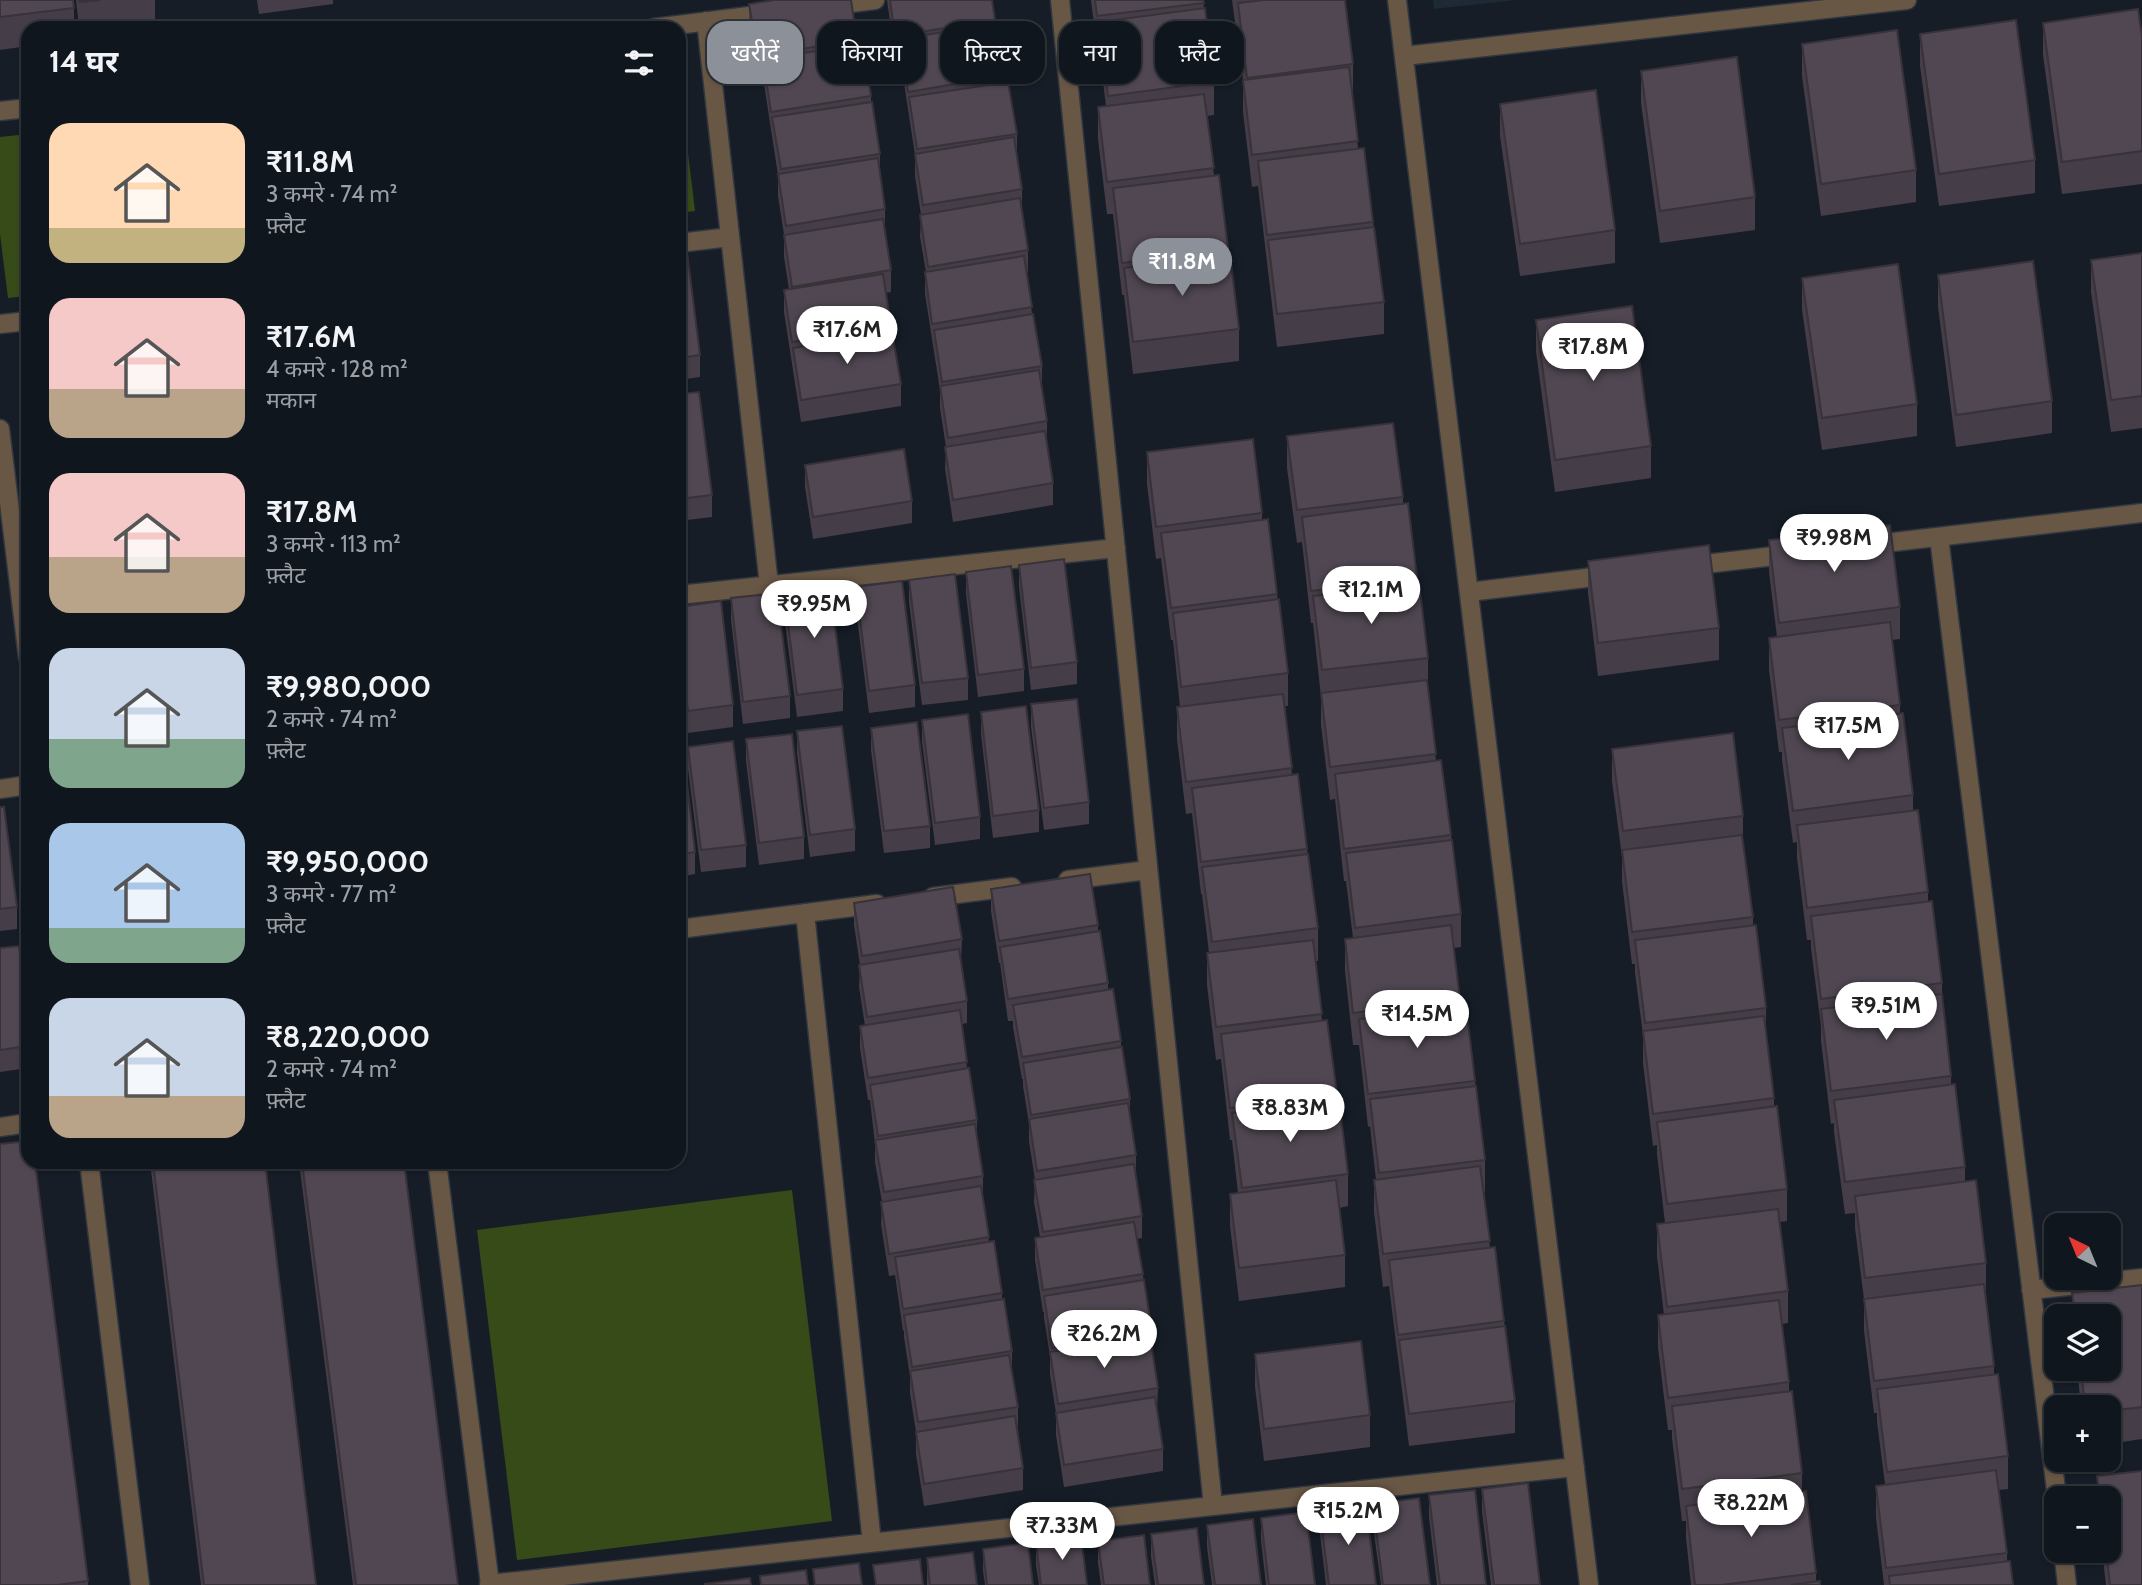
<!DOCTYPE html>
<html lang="hi">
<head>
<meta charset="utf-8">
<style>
  :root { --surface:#10161d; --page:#1e232a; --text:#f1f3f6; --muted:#9c9fa4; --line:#30353b; --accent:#8c9099 }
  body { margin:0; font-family:Cabin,"Noto Sans Devanagari",sans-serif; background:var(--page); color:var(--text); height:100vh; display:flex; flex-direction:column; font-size:26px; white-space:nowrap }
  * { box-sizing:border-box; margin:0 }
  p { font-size:23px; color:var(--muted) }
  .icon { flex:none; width:38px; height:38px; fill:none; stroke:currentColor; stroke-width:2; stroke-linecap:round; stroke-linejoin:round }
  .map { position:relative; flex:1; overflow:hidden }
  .details { position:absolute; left:21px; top:21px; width:665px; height:1148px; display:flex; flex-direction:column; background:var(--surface); border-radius:21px; box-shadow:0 2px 5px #0004,0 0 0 2px var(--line) }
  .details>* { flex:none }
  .hud { position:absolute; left:707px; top:21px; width:665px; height:63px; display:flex; gap:14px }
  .needle { width:46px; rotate:317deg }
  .controls { position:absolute; left:2044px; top:1213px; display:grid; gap:14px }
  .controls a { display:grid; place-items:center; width:77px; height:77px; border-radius:14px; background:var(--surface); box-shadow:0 2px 5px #0004,0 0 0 2px var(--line); font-size:35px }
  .price { position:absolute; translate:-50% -60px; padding:0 16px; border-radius:24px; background:#fff; color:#222; font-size:23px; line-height:46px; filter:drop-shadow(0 2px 4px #0008) }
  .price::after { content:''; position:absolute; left:50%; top:42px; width:21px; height:16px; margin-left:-10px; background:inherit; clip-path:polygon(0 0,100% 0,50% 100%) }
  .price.active { background:var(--accent); color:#fff }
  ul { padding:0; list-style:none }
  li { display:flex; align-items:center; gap:21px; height:175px; padding:0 28px }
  li span { display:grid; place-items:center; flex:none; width:196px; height:140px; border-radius:21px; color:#555 }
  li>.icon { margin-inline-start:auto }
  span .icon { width:84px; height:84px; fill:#fffc; stroke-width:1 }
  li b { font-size:30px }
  h2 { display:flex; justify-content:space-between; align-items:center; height:84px; padding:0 28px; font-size:30px }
  .pill { padding:0 24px; border-radius:21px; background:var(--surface); box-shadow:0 2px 5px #0004,0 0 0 2px var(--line); font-size:24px; line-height:63px }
  .pill.active { background:var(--accent); color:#fff }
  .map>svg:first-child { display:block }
  .built { fill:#1e2936 }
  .green { fill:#374b19 }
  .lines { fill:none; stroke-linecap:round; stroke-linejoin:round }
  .street-casing { stroke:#303740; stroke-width:21 }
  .street { stroke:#695745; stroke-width:18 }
  .wall { fill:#453d47 }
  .building { fill:#504752; stroke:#383239; stroke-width:2 }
</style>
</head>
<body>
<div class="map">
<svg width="2142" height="1585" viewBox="0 0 2142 1585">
  <rect width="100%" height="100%" fill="#161d27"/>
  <path class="built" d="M1433,0H1516L1434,9Z"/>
  <path class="green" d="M679,79L695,211L679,213Z
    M28,134V296L8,298L0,234V137Z
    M792,1190L832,1521L517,1560L477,1230Z"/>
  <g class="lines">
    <g class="street-casing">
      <path id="street" d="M1060,0L1213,1506
        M1397,0L1589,1585
        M828,6L875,0
        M706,21L769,585
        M654,28L772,13
        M1404,56L1907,0
        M0,111L28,108
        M679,243L730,237
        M0,324L28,321
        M0,429L28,658
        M1939,537L2057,1498
        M1868,545L2142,513
        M1688,566L1792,554
        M1469,592L1611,575
        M679,595L1116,548
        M0,789L28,785
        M1068,880L1148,870
        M933,897L1012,887
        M805,913L872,1543
        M679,929L877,904
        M0,1127L28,1123
        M89,1162L140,1585
        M437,1162L490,1585
        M2031,1290L2142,1278
        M2063,1550L2067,1585
        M489,1584L1575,1467"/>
    </g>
    <use href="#street" class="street"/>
  </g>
  <path class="wall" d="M0,0L74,8V28H28V46L0,50Z
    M76,0H155V26L134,28H79Z
    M257,0H333V4L259,14Z
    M887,0H992L995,24L1007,75V82L1017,134V154L1022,189V212L1028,250V272L1027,273L1032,314L1042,366V384L1047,421V444L1053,483V505L953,522L945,469L946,447L940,408V390L925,294V272H926L920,237L921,215L915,176V155L900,57L895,58Z
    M1091,0H1203L1214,82V115L1207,116L1214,176L1228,249L1239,329V361L1133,374L1124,295H1122L1113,214H1107L1098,139V107L1106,106L1099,48H1097Z
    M1232,0H1345L1353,64V96L1358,148L1373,222L1384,302V334L1277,347L1258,186L1252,187L1243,112V80L1238,30H1236Z
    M749,4L857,40V44L871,96V102L880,154V173L885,209V231L891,270V292L886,293L891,332L901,384V406L801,422L784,312V290L789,289L784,257V235L778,196V175L763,77L758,78L749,26Z
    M2043,23L2142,36V184L2062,194L2043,55Z
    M1920,34L2035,160V193L1939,206L1920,66Z
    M1802,44L1916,170V202L1821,216L1802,76Z
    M1641,71L1755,197V230L1660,243L1641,103Z
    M1500,104L1615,230V263L1520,276L1500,136Z
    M679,253L700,355V377L679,380Z
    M2142,253V428L2111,432L2091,292V260Z
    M1938,275L2052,401V433L1956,447L1938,307Z
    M1802,278L1917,404V436L1822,450L1802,310Z
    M1536,320L1651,446V478L1555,492L1536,352Z
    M679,394L712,495V517L679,521Z
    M1287,436L1403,497V504L1417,578L1428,658V689L1436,761L1451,835L1461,914V947L1454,948L1460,1007L1475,1081L1485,1160V1192H1484L1490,1248L1504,1321L1515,1401V1433L1409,1446L1389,1286L1383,1287L1374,1212V1180H1376L1370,1126L1368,1127L1359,1045H1353L1345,971V939L1353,938L1346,881H1344L1335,799L1330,800L1321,725V697L1313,623H1311L1302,542L1297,543L1287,468Z
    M1147,452L1262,513V520L1277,594L1288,673V706H1285L1292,775L1307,849L1318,928V961H1316L1322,1021L1337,1094L1348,1174V1206L1339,1208L1345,1255V1287L1239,1301L1230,1226V1194L1238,1193L1232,1140H1230L1221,1059L1216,1060L1207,985V953H1209L1202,894H1201L1192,813L1186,814L1177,739V707H1180L1173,640H1171L1161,558L1156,559L1147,484Z
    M805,465L912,501V523L813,539L805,487Z
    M1769,540L1900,607V639L1892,640L1900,705V713L1913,795V810L1928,892V901L1942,983V995L1951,1076V1084L1965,1167V1182L1986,1263V1295L1994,1366V1374L2008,1456V1489L1999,1490L2007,1553V1561L2013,1585H1884L1876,1518V1486L1885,1484L1877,1422V1413H1874L1864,1331V1299L1855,1228V1213L1845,1214L1834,1132V1123L1831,1124L1821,1041V1026L1811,948V940H1807L1797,858V842L1793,843L1782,760V752H1779L1769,670V638L1777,637L1769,572Z
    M1588,561L1719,628V660L1598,676L1588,593Z
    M1019,565L1077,662V684L1031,690L1019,587Z
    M966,572L1024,669V691L978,697L966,594Z
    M909,580L968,678V700L922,705L909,602Z
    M856,587L915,685V707L869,713L856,609Z
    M784,592L843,689V711L797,717L784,614Z
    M731,598L790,696V718L743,724L731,620Z
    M679,607L733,705V727L688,733L679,661Z
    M679,700L680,711V733L679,734Z
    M1031,704L1089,802V824L1044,830L1031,727Z
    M981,712L1039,810V832L993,838L981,734Z
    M922,720L980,817V839L935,845L922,742Z
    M871,728L930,826V848L884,853L871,750Z
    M797,731L855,829V851L810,857L797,753Z
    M746,739L804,837V859L759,865L746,761Z
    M688,747L746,845V867L701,872L688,769Z
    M679,749L695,852V874L679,877Z
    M1612,749L1743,816V841L1753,917V926L1766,1008V1037L1774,1098V1107L1787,1189V1221L1780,1222L1788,1291V1323L1782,1324L1789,1382V1391L1802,1473V1491L1816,1573V1582L1820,1585H1691L1686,1538V1521H1682L1672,1438V1430H1668L1658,1348V1315H1664L1657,1256V1224L1665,1223L1657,1154V1145L1653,1146L1643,1063V1035L1635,973V964H1632L1622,882V857L1612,781Z
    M0,807L17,907V929L0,931Z
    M991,889L1098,925V931L1108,983V990L1121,1041V1047L1130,1099V1117L1136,1155V1177L1142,1216V1238L1137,1239L1152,1332V1349L1158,1388L1157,1410L1163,1449V1471L1064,1487L1056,1435V1413L1050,1374V1356L1044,1318V1312H1043L1035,1260V1238L1040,1237L1034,1202L1035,1180L1029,1141V1123L1023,1086V1079H1022L1013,1027V1021H1008L1000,963H999L991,911Z
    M854,903L962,939L961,962L967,1001V1023L962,1024L967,1068L977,1120V1139L983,1176V1198L989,1242L1002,1293V1299L1012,1351V1371L1018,1407V1429L1023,1468V1490L924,1506L916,1454V1432L910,1393V1376L904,1337V1330L903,1331L895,1275L889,1276L881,1224L882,1202L875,1162V1144L870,1100H868L860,1048V1026H865L859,987L860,965L854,925Z
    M0,948L28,1018V1068L0,1072Z
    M150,1162H265L316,1585H201Z
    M299,1162H404L458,1585H353Z
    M2142,1285V1439L2109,1444V1407H2081L2077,1368H2109V1316H2072V1293Z
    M1255,1354L1370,1415V1447L1264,1461L1255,1387Z
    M2142,1471V1585H2106L2102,1550H2109V1498H2097V1476Z
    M1482,1489L1540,1585H1491L1482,1511Z
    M1429,1495L1486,1585H1437L1429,1517Z
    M1373,1504L1430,1585H1381L1373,1526Z
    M1320,1512L1376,1585H1326L1320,1534Z
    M1261,1518L1315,1585H1266L1261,1540Z
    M1207,1525L1261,1585H1212L1207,1547Z
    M1151,1534L1204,1585H1155L1151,1556Z
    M1098,1541L1150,1585H1101L1098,1563Z
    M1036,1543L1087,1585H1039L1036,1565Z
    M983,1549L1033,1585H985L983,1571Z
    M927,1558L977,1585H927Z
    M88,1581V1585H0Z"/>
  <path class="building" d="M0,0H73L74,8L0,17Z
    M79,0H100L80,2Z
    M774,0H851L857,40L758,56L749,4Z
    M890,0H992L995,20L895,36Z
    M1095,0H1203L1204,3L1097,16Z
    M1264,0H1345L1353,64L1247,78L1238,3Z
    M1205,8L1214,82L1108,96L1099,22Z
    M2138,9L2142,36V151L2062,162L2043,23Z
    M2016,20L2035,160L1939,174L1920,34Z
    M999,23L1007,75L908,92L900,39Z
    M1897,30L1916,170L1821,184L1802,44Z
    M863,44L871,96L771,112L763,59Z
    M1737,57L1755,197L1660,211L1641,71Z
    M1349,67L1358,141L1252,155L1243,80Z
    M1008,82L1017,134L917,149L909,97Z
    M1596,90L1615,230L1520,244L1500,104Z
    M1204,94L1214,168L1107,182L1098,107Z
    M872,102L880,154L781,169L772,117Z
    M1014,137L1022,189L923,205L915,154Z
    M1364,148L1373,222L1267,235L1258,161Z
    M878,158L885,209L786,226L778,174Z
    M1219,175L1228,249L1122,263L1113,188Z
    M1020,198L1028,250L928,267L920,215Z
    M883,219L891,270L792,287L784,235Z
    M1374,227L1384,302L1277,314L1268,240Z
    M687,252L700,355L679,358V253Z
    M2142,253V396L2111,400L2091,260Z
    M1230,254L1239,329L1133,342L1124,268Z
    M1024,256L1032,307L932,324L925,272Z
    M2033,261L2052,401L1956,415L1938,275Z
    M1898,264L1917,404L1822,418L1802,278Z
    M883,274L891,326L792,342L784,290Z
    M1632,306L1651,446L1555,460L1536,320Z
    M1033,314L1042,366L942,382L934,330Z
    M892,332L901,384L801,400L793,348Z
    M1039,370L1047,421L948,438L940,386Z
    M699,392L712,495L679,499V394Z
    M1393,423L1403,497L1297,510L1287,436Z
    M1045,431L1053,483L953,500L945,447Z
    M1253,439L1262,513L1156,527L1147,452Z
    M904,449L912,501L813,517L805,465Z
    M1408,503L1417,578L1311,591L1302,517Z
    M1268,519L1277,594L1171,608L1161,533Z
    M1890,525L1900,607L1779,623L1769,540Z
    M1709,545L1719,628L1598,643L1588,561Z
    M1064,559L1077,662L1031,668L1019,565Z
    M1011,566L1024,669L978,675L966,572Z
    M955,574L968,678L922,683L909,580Z
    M902,581L915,685L869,691L856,587Z
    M1419,582L1428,658L1322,670L1313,596Z
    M830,586L843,689L797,695L784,592Z
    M777,593L790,696L743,702L731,598Z
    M1279,599L1288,673L1181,687L1173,613Z
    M721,601L733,705L688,711L679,639V607Z
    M1890,622L1900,705L1779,720L1769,638Z
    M1427,680L1436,754L1330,767L1321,693Z
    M1283,694L1292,768L1186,782L1177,707Z
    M1077,699L1089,802L1044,808L1031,704Z
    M1026,706L1039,810L993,816L981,712Z
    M1903,713L1913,795L1793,811L1782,728Z
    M968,714L980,817L935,823L922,720Z
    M917,722L930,826L884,831L871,728Z
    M842,726L855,829L810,835L797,731Z
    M1733,733L1743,816L1623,831L1612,749Z
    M792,734L804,837L759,843L746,739Z
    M733,741L746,845L701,850L688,747Z
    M679,749H683L695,852L679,855Z
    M1441,760L1451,835L1344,849L1335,774Z
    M1298,774L1307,849L1201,862L1192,788Z
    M0,807H4L17,907L0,909Z
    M1918,810L1928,892L1807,908L1797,825Z
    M1742,835L1753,917L1632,932L1622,850Z
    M1452,840L1461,914L1355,928L1346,853Z
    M1308,854L1318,928L1212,942L1202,867Z
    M1090,874L1098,925L999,941L991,889Z
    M953,887L962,939L862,956L854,903Z
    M1932,901L1942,983L1821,999L1811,916Z
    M1451,925L1460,1000L1353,1013L1345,939Z
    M1756,925L1766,1008L1645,1023L1635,940Z
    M1100,931L1108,983L1008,999L1000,947Z
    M1313,940L1322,1014L1216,1027L1207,953Z
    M19,946L28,1018V1046L0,1050V948Z
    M959,949L967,1001L867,1017L859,965Z
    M1113,989L1121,1041L1022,1057L1013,1005Z
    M1942,994L1951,1076L1831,1091L1821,1009Z
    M1466,1006L1475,1081L1368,1094L1359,1019Z
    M960,1010L967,1062L868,1078L860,1026Z
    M1764,1016L1774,1098L1653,1114L1643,1031Z
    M1327,1020L1337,1094L1230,1108L1221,1034Z
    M1122,1047L1130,1099L1031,1115L1023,1063Z
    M969,1068L977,1120L878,1136L870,1085Z
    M1955,1084L1965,1167L1845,1182L1834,1100Z
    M1476,1086L1485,1160L1379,1173L1370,1099Z
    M1339,1100L1348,1174L1242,1188L1232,1113Z
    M1128,1103L1136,1155L1037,1171L1029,1119Z
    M1777,1106L1787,1189L1667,1204L1657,1122Z
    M975,1124L983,1176L884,1192L875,1140Z
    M28,1141V1162H35L88,1581L57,1585H0V1144Z
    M153,1162H265L316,1585H204Z
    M302,1162H404L458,1585H356Z
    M1134,1164L1142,1216L1043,1232L1034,1180Z
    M1480,1166L1490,1241L1383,1254L1374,1180Z
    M1336,1180L1345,1255L1239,1268L1230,1194Z
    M1976,1180L1986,1263L1865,1278L1855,1196Z
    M981,1186L989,1237L889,1254L881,1202Z
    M1778,1209L1788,1291L1667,1307L1657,1224Z
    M1134,1222L1143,1274L1043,1290L1035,1238Z
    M994,1241L1002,1293L903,1309L895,1257Z
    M1495,1247L1504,1321L1398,1335L1389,1260Z
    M1144,1280L1152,1332L1052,1348L1044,1296Z
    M1984,1284L1994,1366L1874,1381L1864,1299Z
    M2142,1285V1407L2109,1411V1407H2085L2081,1368H2109V1316H2075L2072,1293Z
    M1004,1299L1012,1351L912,1367L904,1315Z
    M1779,1300L1789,1382L1668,1398L1658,1315Z
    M1505,1326L1515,1401L1409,1414L1399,1340Z
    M1150,1336L1158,1388L1058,1404L1050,1352Z
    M1361,1341L1370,1415L1264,1429L1255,1354Z
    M1009,1355L1018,1407L918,1422L910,1371Z
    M1998,1374L2008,1456L1887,1472L1877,1389Z
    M1792,1391L1802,1473L1682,1489L1672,1406Z
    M1155,1397L1163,1449L1064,1465L1056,1413Z
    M1015,1416L1023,1468L924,1484L916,1432Z
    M1996,1470L2007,1553L1886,1568L1876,1486Z
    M2142,1471V1585H2110L2106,1550H2109V1498H2100L2097,1476Z
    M1528,1483L1540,1585H1494L1482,1489Z
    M1475,1490L1486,1585H1440L1429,1495Z
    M1806,1491L1816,1573L1721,1585H1695L1686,1506Z
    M1419,1498L1430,1585H1383L1373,1504Z
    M1366,1505L1376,1585H1329L1320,1512Z
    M1306,1512L1315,1585H1269L1261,1518Z
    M1253,1519L1261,1585H1215L1207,1525Z
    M1197,1528L1204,1585H1158L1151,1534Z
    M1144,1535L1150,1585H1104L1098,1541Z
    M1081,1536L1087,1585H1041L1036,1543Z
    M1028,1543L1033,1585H987L983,1549Z
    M973,1552L977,1585H930L927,1558Z
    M920,1559L923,1585H876L873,1565Z
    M2010,1561L2013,1585H1890L1889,1576Z
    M859,1563L862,1585H815L813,1569Z
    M806,1570L808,1585H761L760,1576Z
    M750,1578L751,1585H705V1584Z
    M1820,1581V1585H1791Z"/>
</svg>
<div class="controls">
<a><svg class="needle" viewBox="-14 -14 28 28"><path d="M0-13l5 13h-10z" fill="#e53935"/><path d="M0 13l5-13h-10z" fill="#9c9fa4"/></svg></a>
<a><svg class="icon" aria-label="layers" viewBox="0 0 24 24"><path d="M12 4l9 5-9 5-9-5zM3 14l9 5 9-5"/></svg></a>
<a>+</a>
<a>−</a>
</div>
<b class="price active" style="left:1182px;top:298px">₹11.8M</b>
<b class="price" style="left:847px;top:366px">₹17.6M</b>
<b class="price" style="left:1593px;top:383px">₹17.8M</b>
<b class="price" style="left:1834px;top:574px">₹9.98M</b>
<b class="price" style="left:1371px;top:626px">₹12.1M</b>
<b class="price" style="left:814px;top:640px">₹9.95M</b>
<b class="price" style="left:1848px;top:762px">₹17.5M</b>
<b class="price" style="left:1886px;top:1042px">₹9.51M</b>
<b class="price" style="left:1417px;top:1050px">₹14.5M</b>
<b class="price" style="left:1290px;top:1144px">₹8.83M</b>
<b class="price" style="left:1104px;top:1370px">₹26.2M</b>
<b class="price" style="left:1751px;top:1539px">₹8.22M</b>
<b class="price" style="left:1348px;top:1547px">₹15.2M</b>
<b class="price" style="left:1062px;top:1562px">₹7.33M</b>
<div class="hud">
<a class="pill active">खरीदें</a>
<a class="pill">किराया</a>
<a class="pill">फ़िल्टर</a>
<a class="pill">नया</a>
<a class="pill">फ़्लैट</a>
</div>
<section class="details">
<h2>14 घर<svg class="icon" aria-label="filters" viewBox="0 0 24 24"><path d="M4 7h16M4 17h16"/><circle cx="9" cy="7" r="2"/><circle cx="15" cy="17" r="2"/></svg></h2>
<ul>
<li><span style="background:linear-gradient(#ffd9b3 75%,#c2b280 0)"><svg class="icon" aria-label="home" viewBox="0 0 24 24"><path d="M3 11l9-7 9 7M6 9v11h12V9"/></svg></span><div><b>₹11.8M</b><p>3 कमरे · 74 m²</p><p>फ़्लैट</p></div></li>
<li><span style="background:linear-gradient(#f6c9c9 65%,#b9a48a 0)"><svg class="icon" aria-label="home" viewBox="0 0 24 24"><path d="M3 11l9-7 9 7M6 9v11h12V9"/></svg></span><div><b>₹17.6M</b><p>4 कमरे · 128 m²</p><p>मकान</p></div></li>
<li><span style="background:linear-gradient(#f6c9c9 60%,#b9a48a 0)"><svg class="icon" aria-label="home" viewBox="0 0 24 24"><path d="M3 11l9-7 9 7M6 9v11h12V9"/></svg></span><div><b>₹17.8M</b><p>3 कमरे · 113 m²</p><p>फ़्लैट</p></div></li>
<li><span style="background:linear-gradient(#c9d6e8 65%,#7fa58c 0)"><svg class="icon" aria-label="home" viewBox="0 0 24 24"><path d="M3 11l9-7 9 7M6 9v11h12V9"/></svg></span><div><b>₹9,980,000</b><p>2 कमरे · 74 m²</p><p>फ़्लैट</p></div></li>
<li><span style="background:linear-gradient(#a9c7e8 75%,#7fa58c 0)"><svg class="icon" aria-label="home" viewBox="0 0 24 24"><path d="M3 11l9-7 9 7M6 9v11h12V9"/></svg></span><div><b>₹9,950,000</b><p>3 कमरे · 77 m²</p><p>फ़्लैट</p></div></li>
<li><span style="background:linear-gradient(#c9d6e8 70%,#b9a48a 0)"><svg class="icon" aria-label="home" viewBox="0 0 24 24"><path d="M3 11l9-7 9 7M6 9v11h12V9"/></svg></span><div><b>₹8,220,000</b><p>2 कमरे · 74 m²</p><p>फ़्लैट</p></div></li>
</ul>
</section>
</div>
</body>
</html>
